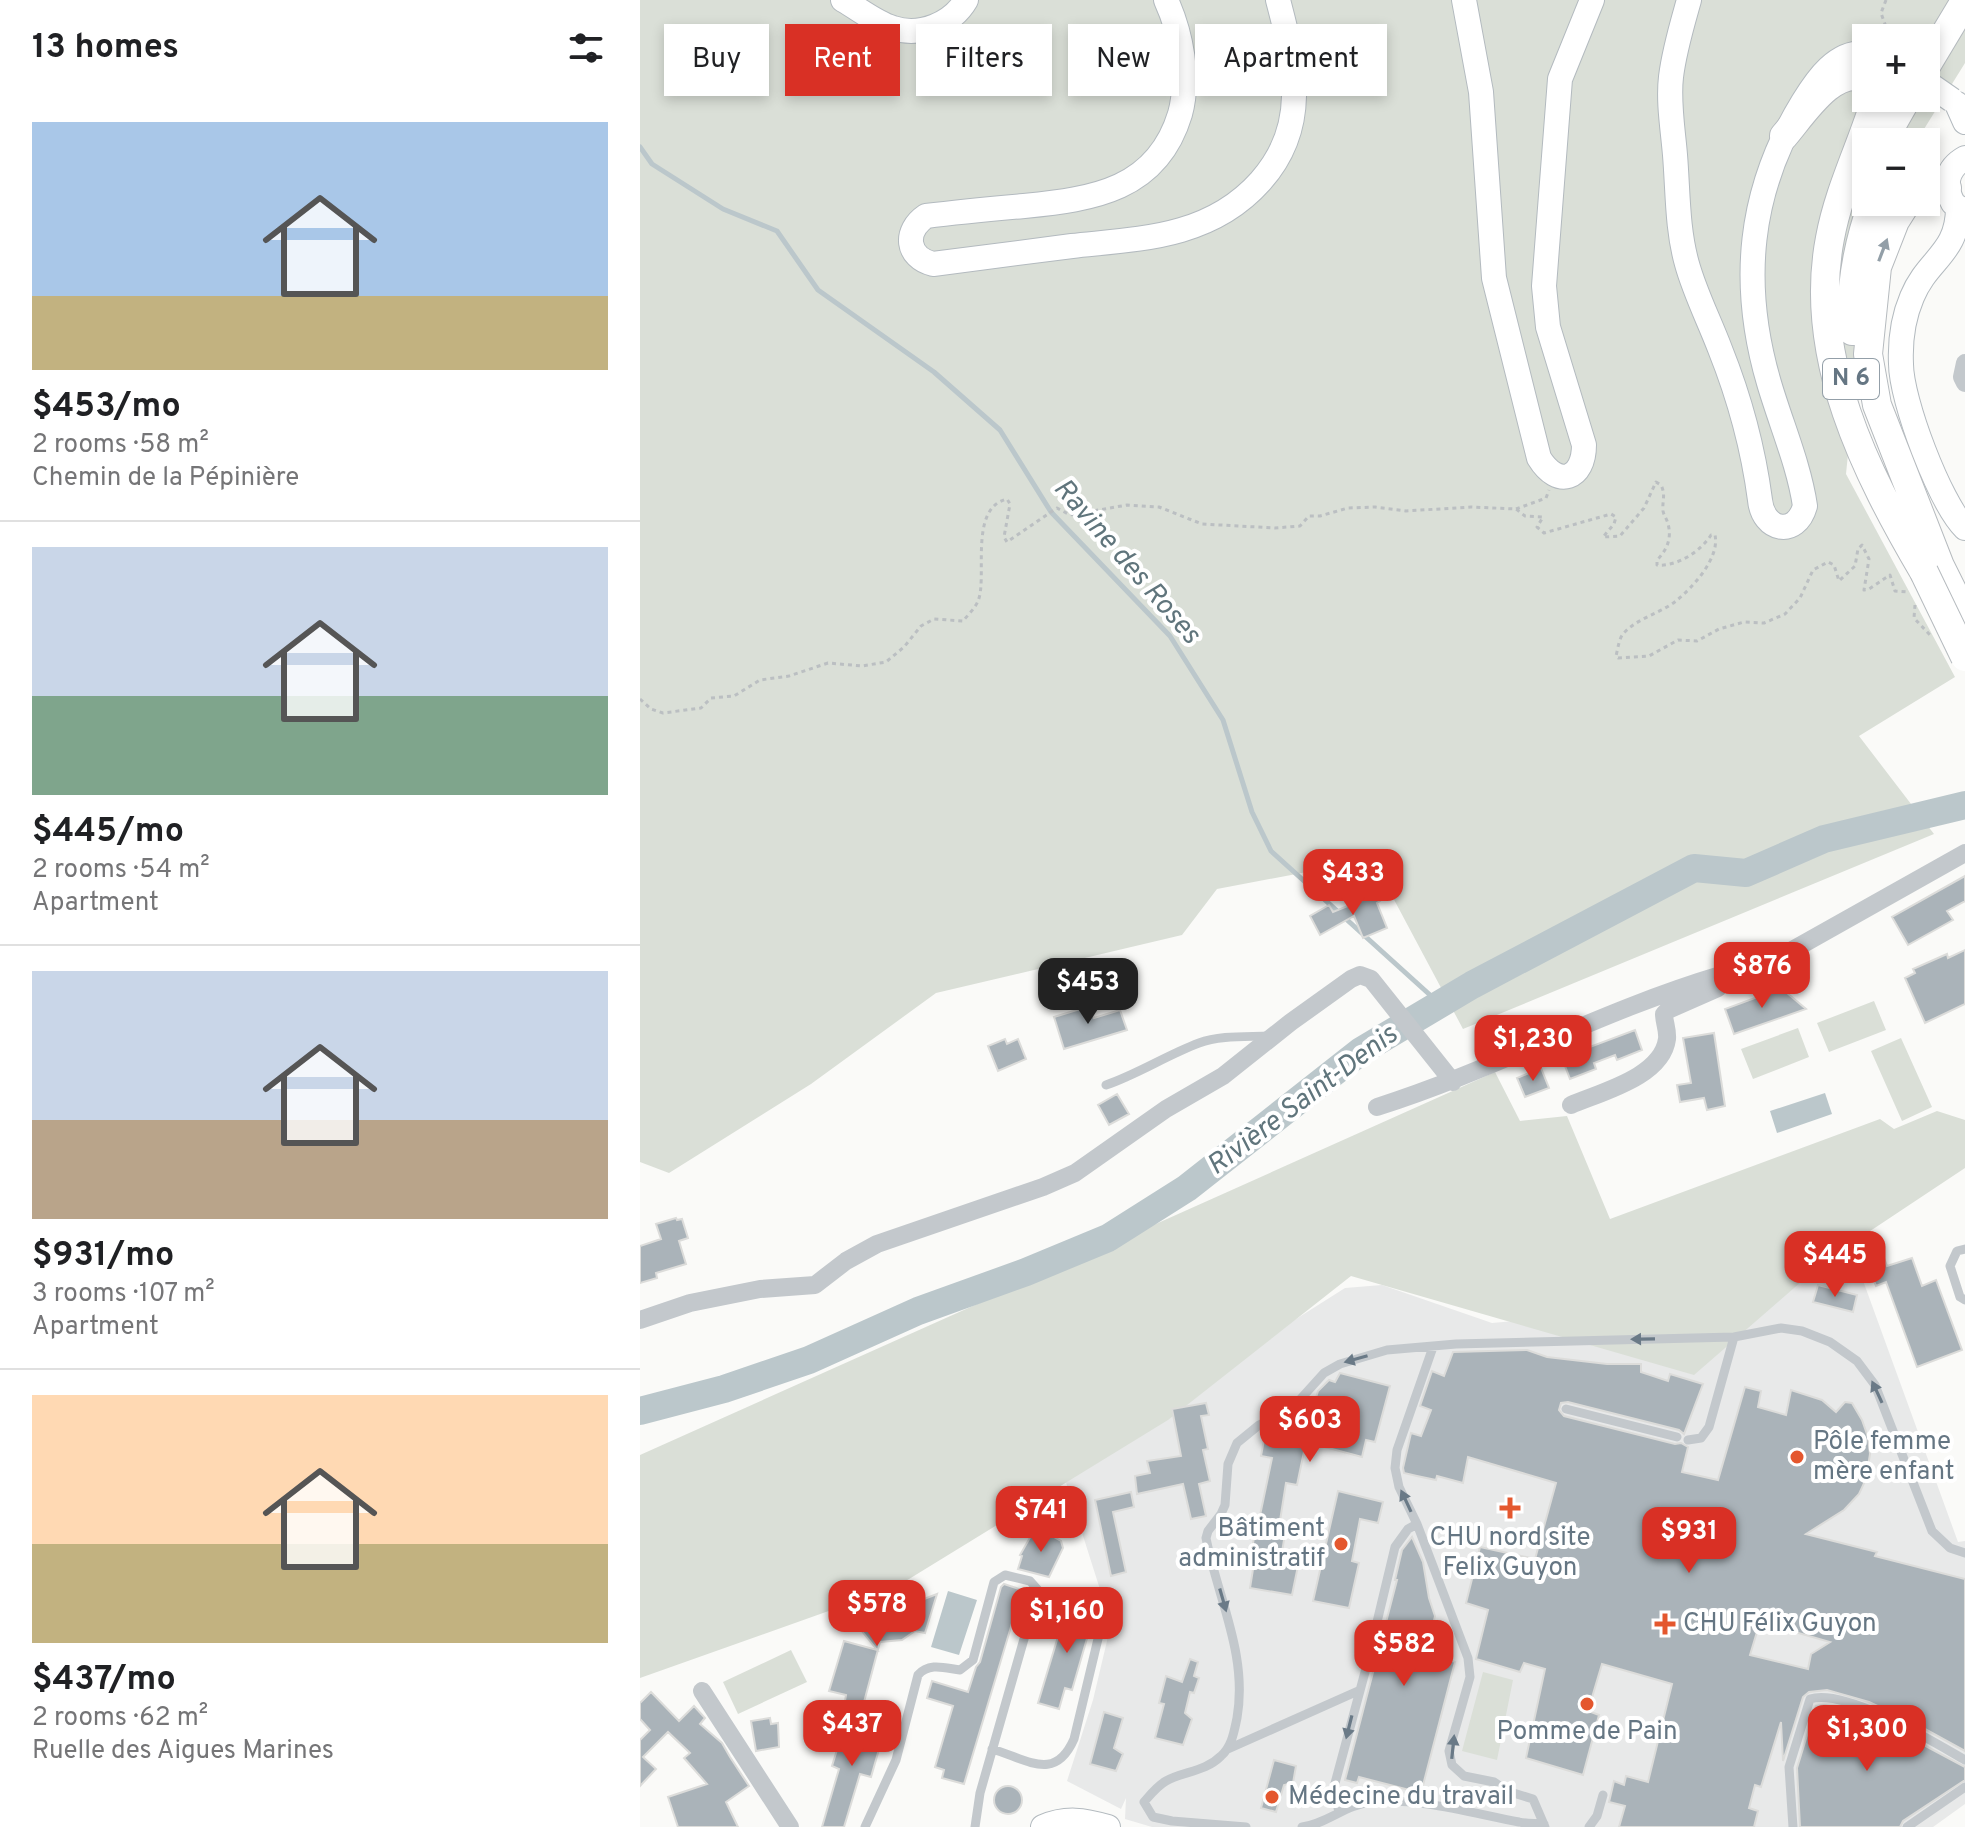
<!DOCTYPE html>
<html lang="en">
<head>
<meta charset="utf-8">
<style>
  :root { --surface:#fff; --page:#f6f6f6; --text:#202124; --muted:#757577; --line:#e0e0e0; --accent:#d93025 }
  body { margin:0; font-family:Overpass,sans-serif; background:var(--page); color:var(--text); height:100vh; display:flex; flex-direction:column; font-size:30px; white-space:nowrap }
  * { box-sizing:border-box; margin:0 }
  p { font-size:26px; color:var(--muted) }
  .icon { flex:none; width:44px; height:44px; fill:none; stroke:currentColor; stroke-width:2; stroke-linecap:round; stroke-linejoin:round }
  .map { position:relative; flex:1; overflow:hidden }
  .panel { display:flex; flex-direction:column; background:var(--surface); width:640px }
  .panel>* { flex:none }
  .banner { position:absolute; left:24px; top:24px; width:760px; height:72px; display:flex; gap:16px }
  .tools { position:absolute; left:1212px; top:24px; display:grid; gap:16px }
  .tools a { display:grid; place-items:center; width:88px; height:88px; border-radius:0px; background:var(--surface); box-shadow:0 4px 12px #0003; font-size:40px }
  .price { position:absolute; translate:-50% -68px; padding:0 18px; border-radius:16px; background:var(--accent); color:#fff; font-size:26px; line-height:52px; filter:drop-shadow(0 2px 4px #0008) }
  .price::after { content:''; position:absolute; left:50%; top:48px; width:24px; height:18px; margin-left:-12px; background:inherit; clip-path:polygon(0 0,100% 0,50% 100%) }
  .price.selected { background:#222; color:#fff }
  ul { padding:0; list-style:none }
  li { display:grid; align-content:center; gap:16px; height:424px; padding:0 32px }
  li+li { border-top:2px solid var(--line) }
  li span { display:grid; place-items:center; height:248px; border-radius:0px; color:#555 }
  li>.icon { margin-inline-start:auto }
  span .icon { width:144px; height:144px; fill:#fffc; stroke-width:1 }
  li b { font-size:34px }
  h2 { display:flex; justify-content:space-between; align-items:center; height:96px; padding:0 32px; font-size:34px }
  .chip { padding:0 28px; border-radius:0px; background:var(--surface); box-shadow:0 4px 12px #0003; font-size:28px; line-height:72px }
  .chip.selected { background:var(--accent); color:#fff }
  main { display:flex; flex:1; min-height:0 }
  .map>svg:first-child { display:block }
  .built { fill:#e8e9e9 }
  .green { fill:#dadfd7; fill-rule:evenodd }
  .water { fill:#bbc7cb }
  .lines { fill:none; stroke-linecap:round; stroke-linejoin:round }
  .stream { stroke:#bbc7cb; stroke-width:5 }
  .river { stroke:#bbc7cb; stroke-width:28 }
  .building { fill:#aab3b9; stroke:#dcdcda; stroke-width:2; fill-rule:evenodd }
  .secondary-casing { stroke:#b3babf; stroke-width:26 }
  .primary-casing { stroke:#b5babe; stroke-width:30 }
  .path { stroke:#bbbfc2; stroke-width:3; stroke-dasharray:4 4; stroke-linecap:butt }
  .lane { stroke:#c3c8cc; stroke-width:9 }
  .street { stroke:#c3c8cc; stroke-width:18 }
  .secondary { stroke:#fff; stroke-width:24 }
  .primary { stroke:#fff; stroke-width:28 }
  .secondary-bridge-casing { stroke:#b3babf; stroke-width:26; stroke-linecap:butt }
  .primary-bridge-casing { stroke:#b5babe; stroke-width:30; stroke-linecap:butt }
  .secondary-bridge { stroke:#fff; stroke-width:24 }
  .primary-bridge { stroke:#fff; stroke-width:28 }
  .oneway { fill:#939fa8 }
  .oneway2 { fill:#6a7a87 }
  .poi-dot { fill:#e4572e; stroke:#fff; stroke-width:3 }
  .labels { text-anchor:middle; dominant-baseline:central; stroke-width:8; stroke-linejoin:round; paint-order:stroke }
  .shield { fill:#fff; stroke:#939fa8; stroke-width:2 }
  .shield-label { font-size:24px; font-weight:bold; fill:#657683 }
  .poi-label { font-size:26px; fill:#657683; stroke:#fff; text-anchor:start }
  .water-label { font-size:28px; font-style:italic; fill:#60757c; stroke:#fff }
</style>
</head>
<body>
<main>
<section class="panel">
<h2>13 homes<svg class="icon" aria-label="filters" viewBox="0 0 24 24"><path d="M4 7h16M4 17h16"/><circle cx="9" cy="7" r="2"/><circle cx="15" cy="17" r="2"/></svg></h2>
<ul>
<li><span style="background:linear-gradient(#a9c7e8 70%,#c2b280 0)"><svg class="icon" aria-label="home" viewBox="0 0 24 24"><path d="M3 11l9-7 9 7M6 9v11h12V9"/></svg></span><div><b>$453/mo</b><p>2 rooms · 58 m²</p><p>Chemin de la Pépinière</p></div></li>
<li><span style="background:linear-gradient(#c9d6e8 60%,#7fa58c 0)"><svg class="icon" aria-label="home" viewBox="0 0 24 24"><path d="M3 11l9-7 9 7M6 9v11h12V9"/></svg></span><div><b>$445/mo</b><p>2 rooms · 54 m²</p><p>Apartment</p></div></li>
<li><span style="background:linear-gradient(#c9d6e8 60%,#b9a48a 0)"><svg class="icon" aria-label="home" viewBox="0 0 24 24"><path d="M3 11l9-7 9 7M6 9v11h12V9"/></svg></span><div><b>$931/mo</b><p>3 rooms · 107 m²</p><p>Apartment</p></div></li>
<li><span style="background:linear-gradient(#ffd9b3 60%,#c2b280 0)"><svg class="icon" aria-label="home" viewBox="0 0 24 24"><path d="M3 11l9-7 9 7M6 9v11h12V9"/></svg></span><div><b>$437/mo</b><p>2 rooms · 62 m²</p><p>Ruelle des Aigues Marines</p></div></li>
</ul>
</section>
<div class="map">
<svg width="1325" height="1827" viewBox="0 0 1325 1827">
  <rect width="100%" height="100%" fill="#fafaf8"/>
  <path class="built" d="M1209,1242L1318,1542L1325,1541V1804L1293,1827H512L485,1819L486,1798L481,1809L427,1781L453,1700L471,1624L424,1476L596,1357L705,1288L742,1285L852,1323L1076,1303Z"/>
  <path class="green" d="M0,0H1325V63L1276,142H1226V202L1232,214L1206,474L1315,677L1219,736L1294,834L823,1029L751,894L688,868L577,889L542,935L296,993L171,1084L29,1173L0,1162ZM1226,38H1286V98H1226Z
    M1234,1001L1246,1030L1189,1052L1177,1023Z
    M1158,1028L1169,1057L1113,1079L1101,1049Z
    M1261,1038L1292,1107L1262,1121L1231,1051Z
    M855,1072L880,1121L927,1116L970,1219L1240,1119L1254,1129L1297,1111L1325,1120V1168L1185,1261L1054,1375L711,1276L528,1420L256,1587L0,1678V1455Z
    M151,1650L167,1682L98,1714L83,1682Z
    M843,1672L873,1680L857,1760L822,1751Z"/>
  <path class="water" d="M1185,1093L1192,1114L1137,1133L1130,1111Z
    M308,1591L337,1600L319,1655L291,1647Z"/>
  <g class="lines">
    <path class="stream" d="M0,147L12,164L83,209L137,231L178,290L294,372L360,430L411,512L530,636L583,720L612,812L631,851L800,1004"/>
    <path class="river" d="M0,1411L84,1389L169,1360L278,1311L386,1272L468,1238L547,1188L721,1051L832,985L1054,868L1106,873L1184,839L1325,805"/>
  </g>
  <path class="building" d="M1325,876V901L1307,911L1313,920L1268,945L1252,917Z
    M737,894L740,901L737,903L747,928L723,938L714,916L680,935L670,916L689,905L693,912Z
    M1325,950V1004L1285,1023L1265,978L1275,973L1273,969L1307,954L1308,958Z
    M1139,989L1146,992L1166,1009L1094,1034L1085,1009Z
    M450,1006L454,1018L480,1010L487,1030L424,1049L414,1017Z
    M995,1030L1002,1050L977,1060L975,1055L954,1063L956,1069L930,1079L922,1058L928,1056L926,1049L940,1043L942,1050Z
    M1074,1033L1085,1106L1067,1110L1064,1098L1040,1102L1037,1085L1051,1083L1043,1038Z
    M365,1039L367,1044L378,1039L386,1059L358,1071L348,1046Z
    M901,1068L909,1088L885,1097L877,1078Z
    M477,1094L489,1114L469,1125L458,1105Z
    M36,1218L37,1220L42,1219L48,1238L39,1241L46,1264L16,1273L17,1278L0,1283V1246L21,1239L16,1224Z
    M1244,1258L1247,1266L1272,1258L1282,1286L1296,1280L1322,1350L1277,1367L1246,1282L1236,1286L1227,1264Z
    M1178,1285L1217,1295L1213,1312L1173,1302Z
    M887,1350L907,1357L967,1364H1001V1372L1028,1381L1030,1374L1063,1384L1044,1434L1039,1430L928,1402L921,1403L919,1410L924,1416L1035,1444L1041,1443L1048,1447L1042,1472L1078,1480L1105,1387L1121,1391L1118,1407L1146,1415L1151,1390L1182,1400L1196,1412L1205,1402L1212,1403L1222,1420L1228,1437L1230,1454L1226,1479L1219,1494L1204,1510L1166,1534L1237,1552L1235,1556L1325,1579V1751L1274,1723L1229,1702L1187,1690L1169,1692L1163,1697L1143,1761L1141,1722L1121,1787L1115,1785L1109,1808L1118,1811L1114,1827H979L985,1806L969,1802L974,1781L984,1785L986,1776L1008,1782L1032,1684L962,1664L948,1711L959,1715L943,1775L886,1758L905,1669L884,1663L880,1672L836,1659L848,1610L826,1603L840,1547L895,1559L916,1483L828,1457L823,1483L797,1476L796,1480L777,1476L764,1473L763,1468L771,1433L781,1436L791,1410L780,1406L792,1371L804,1376L813,1352ZM1120,1622L1190,1642L1171,1654L1168,1669L1110,1655Z
    M700,1373L750,1386L735,1442L726,1440L722,1457L666,1442L657,1485L646,1483L639,1527L646,1528L641,1558L648,1564L658,1566L652,1595L610,1588L614,1563L610,1562L616,1525H618L632,1458L621,1456L625,1434L623,1431L641,1423L667,1429L671,1404H674L678,1391L689,1380L695,1382Z
    M566,1403L569,1415L561,1416L568,1449L563,1450L570,1481L559,1484L566,1516L551,1519L543,1484L497,1494L495,1476L510,1473L507,1461L541,1456L532,1409Z
    M698,1491L743,1502L738,1523L720,1519L712,1561L719,1563L709,1608L673,1601Z
    M491,1492L494,1507L473,1512L486,1572L471,1576L455,1500Z
    M396,1527L421,1541L423,1548L409,1577L378,1569L382,1556L380,1555Z
    M772,1537L783,1562L789,1598L795,1616L790,1639L811,1644L807,1659L815,1662L781,1793L719,1777L717,1783L705,1780L757,1580H755L762,1550Z
    M364,1584L382,1590L324,1784L302,1778L304,1770L295,1767L313,1706L287,1698L292,1681L328,1692L336,1667L340,1662L361,1587Z
    M297,1594L285,1633L275,1631L262,1640L240,1642L223,1706L205,1701L206,1695L189,1691L204,1641L237,1650L217,1625Z
    M432,1604L455,1611L432,1690L425,1688L419,1709L398,1703L426,1610L430,1611Z
    M550,1659L558,1662L554,1676L559,1678L554,1693L550,1692L545,1713L552,1719L543,1745L515,1738L524,1704L519,1703L526,1676L542,1682Z
    M11,1692L39,1721L54,1706L65,1718L60,1724L82,1743L90,1757L109,1786L86,1802L98,1827H38L28,1797L67,1784L44,1758L50,1753L28,1732L3,1757L16,1769L0,1786V1740L10,1730L0,1719V1703Z
    M1185,1705L1223,1715L1267,1736L1325,1767V1780L1263,1821L1260,1827H1160L1157,1768L1176,1706Z
    M464,1712L483,1718L474,1748L483,1754L476,1771L450,1764Z
    M130,1718L131,1724L138,1723L139,1747L116,1751L111,1721Z
    M214,1722L242,1730L248,1733L251,1739L240,1746L231,1777L220,1774L204,1827H182L199,1769L192,1766L204,1727L211,1730Z
    M634,1760L656,1766L653,1783L644,1785L636,1812L621,1808Z
    M354 1800a14 14 0 1 1 28 0a14 14 0 1 1-28 0Z"/>
  <g class="lines">
    <g class="secondary-casing">
      <path id="secondary" d="M203,0C219,9 236,23 253,28C280,37 312,24 326,0
        M526,0C541,33 550,78 540,114C517,190 454,199 384,206C351,209 319,212 286,216C264,231 266,257 293,264C340,258 386,252 432,246C468,242 507,240 541,230C603,212 653,163 654,96C655,63 646,31 638,0
        M824,0L841,92L854,278L899,458C918,489 944,479 944,445L908,327L904,286L920,79L952,0
        M1049,0C1042,25 1034,51 1031,77C1028,102 1033,130 1035,155C1038,191 1037,229 1047,264C1055,293 1069,320 1080,349C1100,399 1113,447 1120,500C1123,531 1156,538 1165,506C1159,465 1141,424 1129,383C1100,284 1108,192 1163,102C1177,79 1196,51 1226,53
        M1317,104L1325,122
        M1313,203C1303,185 1307,168 1325,158
        M1318,207C1318,254 1288,258 1272,297C1263,318 1260,342 1261,364C1261,400 1300,503 1325,528
        M403,1827C426,1817 444,1820 468,1827"/>
    </g>
    <g class="primary-casing">
      <path id="primary" d="M1286,66L1325,1
        M1236,98C1222,145 1199,189 1190,238C1167,357 1226,473 1284,572
        M1144,136C1163,114 1193,65 1226,78
        M1242,142L1267,98
        M1286,193L1307,188
        M1267,202L1255,221L1237,267L1228,354L1237,405L1300,566L1325,616
        M1212,331C1210,287 1218,243 1233,202"/>
    </g>
    <path class="path" d="M1246,0L1241,13L1250,38
      M876,509L906,498L909,490
      M1275,605L1274,618L1290,635
      M0,699L11,709L23,713L61,708L71,698L94,696L120,680L149,676L188,663L222,666L246,662L264,647L281,626L294,619L323,621C328,615 335,608 338,601C348,578 328,508 367,499L370,504L364,537L367,542L417,508L430,515L487,505L519,507L562,524L635,528L660,526L669,516H680L708,508L735,507L766,511L831,507L876,509L885,516L903,517L897,527L904,533L971,514L976,517L974,524L963,537L980,536L1004,508L1016,482L1021,485C1026,495 1022,501 1023,511C1024,516 1027,519 1028,524C1032,538 1027,550 1017,560V565C1037,567 1061,551 1071,535H1075C1080,558 1053,587 1036,601C1019,614 997,618 983,634C979,639 978,648 976,656L978,658L1009,656L1038,640L1057,641L1079,629L1104,622L1124,623L1145,614L1160,598L1173,570L1188,562L1194,565L1199,581L1215,566L1218,549L1222,545L1229,559L1224,590L1229,589L1250,575L1255,591L1268,592
      M792,1529L830,1542"/>
    <path class="lane" d="M466,1085C498,1074 527,1055 559,1043C580,1035 607,1037 629,1036
      M1325,1249L1317,1251L1310,1266L1320,1297L1325,1300
      M793,1347L757,1450L755,1468L759,1487L777,1524L828,1658L830,1677L809,1751L812,1765L824,1776L854,1782L867,1791L893,1799L905,1827
      M926,1409L1037,1437
      M1048,1440L1061,1438L1069,1427L1094,1337
      M352,1749C389,1760 415,1782 434,1739L463,1618
      M588,1749L718,1691
      M699,1813L694,1787L725,1672L755,1547L768,1529L777,1524
      M225,1827L256,1760L278,1675C289,1662 305,1668 320,1670L333,1660L354,1582L365,1575L390,1581L398,1590L340,1793L335,1827
      M606,1827L532,1821L513,1817L504,1802C511,1794 517,1786 526,1781C544,1771 565,1772 581,1756C592,1746 594,1732 597,1718C608,1655 578,1599 566,1538L568,1531L581,1514L585,1505L588,1464L597,1443L619,1425L643,1414L656,1404L684,1373L700,1364L747,1350L816,1344L1094,1337L1141,1328L1162,1331L1190,1342L1217,1361L1235,1385L1292,1531L1310,1548L1325,1553
      M662,1827C687,1824 706,1804 732,1802C777,1797 835,1814 879,1822C887,1824 896,1823 904,1824
      M949,1827L957,1816L963,1795
      M1153,1827L1149,1767L1170,1699C1206,1688 1292,1741 1325,1760
      M1267,1827L1325,1787"/>
    <path class="street" d="M1325,363L1322,377L1325,383
      M931,1105C961,1092 1022,1077 1027,1039C1028,1030 1024,1022 1024,1014L1028,1010L1078,988
      M737,1107C854,1070 963,1010 1081,975C1092,971 1105,974 1117,970L1325,853
      M0,1320L50,1303L120,1289L175,1285L206,1261L237,1244L403,1187L435,1173L526,1109L583,1076L651,1022L711,979L720,975L731,979L813,1082
      M62,1691L150,1827"/>
    <use href="#secondary" class="secondary"/>
    <use href="#primary" class="primary"/>
    <g class="secondary-bridge-casing">
      <path id="secondary-bridge" d="M1286,82L1312,100"/>
    </g>
    <g class="primary-bridge-casing">
      <path id="primary-bridge" d="M1284,572L1325,657"/>
    </g>
    <use href="#secondary-bridge" class="secondary-bridge"/>
    <use href="#primary-bridge" class="primary-bridge"/>
  </g>
  <defs><path id="oneway-solid" d="M-6-.8H1V-3.2L6.5 0L1 3.2V.8H-6Z" transform="scale(2)"/></defs>
  <use class="oneway" href="#oneway-solid" transform="translate(1243 250) rotate(-69)"/>
  <g class="oneway2">
    <use href="#oneway-solid" transform="translate(1003 1339) rotate(179)"/>
    <use href="#oneway-solid" transform="translate(716 1359) rotate(164)"/>
    <use href="#oneway-solid" transform="translate(1237 1392) rotate(-115)"/>
    <use href="#oneway-solid" transform="translate(766 1501) rotate(-115)"/>
    <use href="#oneway-solid" transform="translate(583 1600) rotate(74)"/>
    <use href="#oneway-solid" transform="translate(709 1727) rotate(104)"/>
    <use href="#oneway-solid" transform="translate(813 1747) rotate(-84)"/>
  </g>
  <g class="poi-dot">
    <circle cx="1157" cy="1457" r="8"/>
    <path d="M866 1496h8v8h8v8h-8v8h-8v-8h-8v-8h8z"/>
    <circle cx="701" cy="1544" r="8"/>
    <path d="M1021 1612h8v8h8v8h-8v8h-8v-8h-8v-8h8z"/>
    <circle cx="947" cy="1704" r="8"/>
    <circle cx="632" cy="1797" r="8"/>
  </g>
  <g class="labels">
    <rect class="shield" x="1183" y="359" width="56" height="40" rx="6"/>
    <g class="shield-label">
      <text x="1211" y="379">N 6</text>
    </g>
    <g class="poi-label">
      <text x="1173" y="1442">Pôle femme<tspan x="1173" dy="30">mère enfant</tspan></text>
      <text x="685" y="1529" text-anchor="end">Bâtiment<tspan x="685" dy="30">administratif</tspan></text>
      <text x="870" y="1538" text-anchor="middle">CHU nord site<tspan x="870" dy="30">Felix Guyon</tspan></text>
      <text x="1043" y="1624">CHU Félix Guyon</text>
      <text x="947" y="1732" text-anchor="middle">Pomme de Pain</text>
      <text x="648" y="1797">Médecine du travail</text>
    </g>
    <g class="water-label">
      <text transform="translate(486 562) rotate(49)">Ravine des Roses</text>
      <text transform="translate(663 1101) rotate(-37)">Rivière Saint-Denis</text>
    </g>
  </g>
</svg>
<div class="tools">
<a>+</a>
<a>−</a>
</div>
<b class="price" style="left:713px;top:917px">$433</b>
<b class="price" style="left:1122px;top:1010px">$876</b>
<b class="price selected" style="left:448px;top:1026px">$453</b>
<b class="price" style="left:893px;top:1083px">$1,230</b>
<b class="price" style="left:1195px;top:1299px">$445</b>
<b class="price" style="left:670px;top:1464px">$603</b>
<b class="price" style="left:401px;top:1554px">$741</b>
<b class="price" style="left:1049px;top:1575px">$931</b>
<b class="price" style="left:237px;top:1648px">$578</b>
<b class="price" style="left:427px;top:1655px">$1,160</b>
<b class="price" style="left:764px;top:1688px">$582</b>
<b class="price" style="left:212px;top:1768px">$437</b>
<b class="price" style="left:1227px;top:1773px">$1,300</b>
<div class="banner">
<a class="chip">Buy</a>
<a class="chip selected">Rent</a>
<a class="chip">Filters</a>
<a class="chip">New</a>
<a class="chip">Apartment</a>
</div>
</div>
</main>
</body>
</html>
